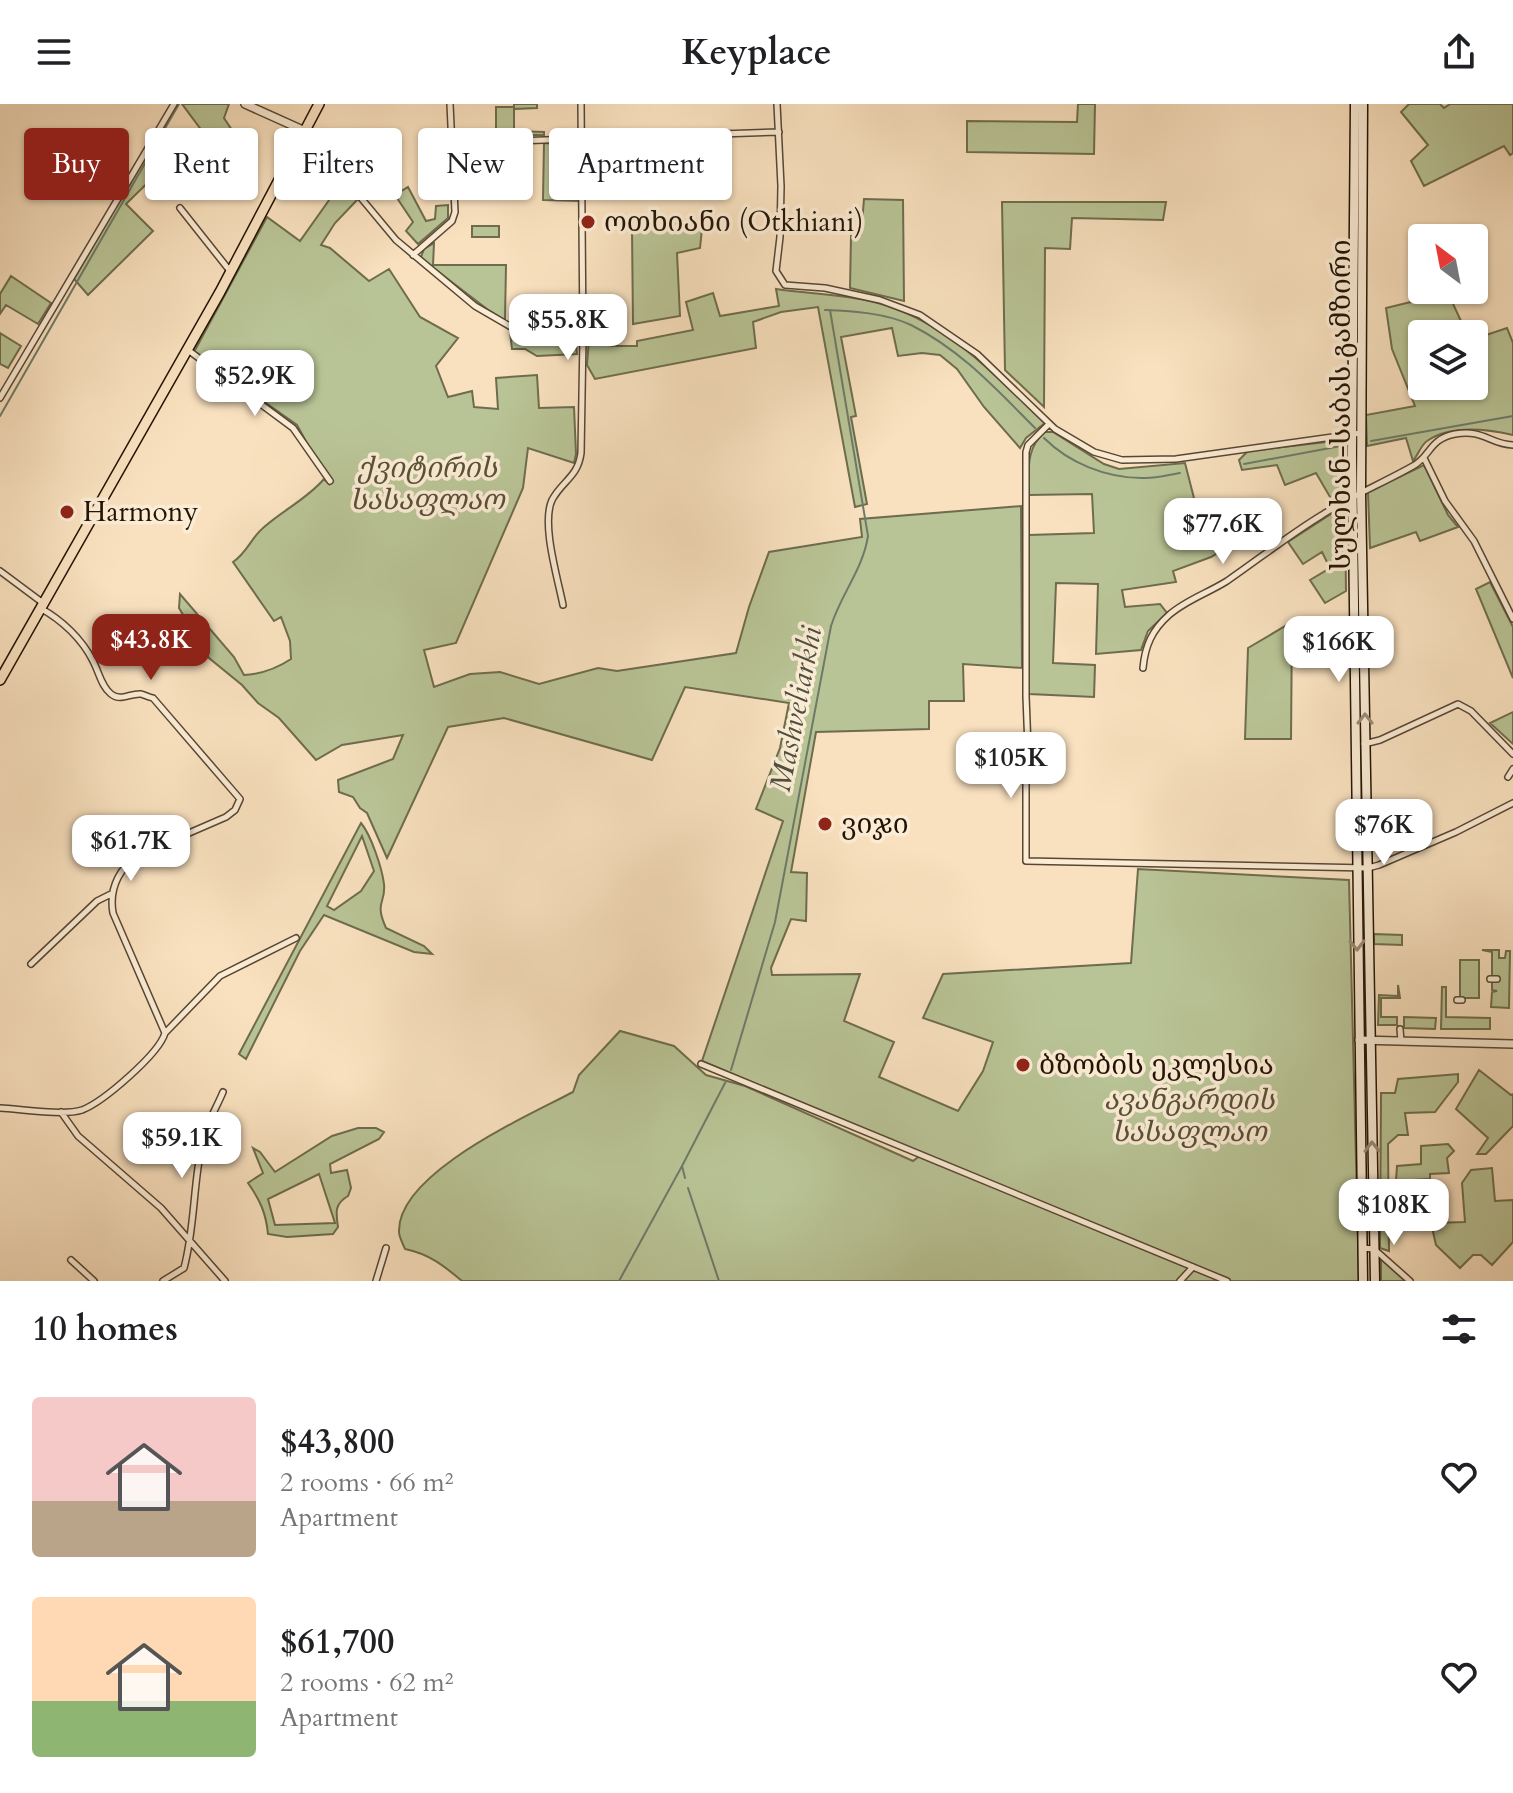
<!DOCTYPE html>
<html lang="en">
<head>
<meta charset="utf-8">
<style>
  :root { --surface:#fff; --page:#f2f2f2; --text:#202124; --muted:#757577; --accent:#8f2418 }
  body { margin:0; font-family:Cardo,"Noto Serif Georgian",serif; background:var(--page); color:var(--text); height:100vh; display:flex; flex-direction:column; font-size:30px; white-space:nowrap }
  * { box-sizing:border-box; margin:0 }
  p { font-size:26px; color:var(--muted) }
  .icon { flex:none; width:44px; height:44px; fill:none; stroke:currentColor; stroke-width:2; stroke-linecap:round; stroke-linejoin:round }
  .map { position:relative; height:1177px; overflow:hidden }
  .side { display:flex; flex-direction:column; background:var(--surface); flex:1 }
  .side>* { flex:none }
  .hud { position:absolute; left:24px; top:24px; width:800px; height:72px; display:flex; gap:16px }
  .needle { width:52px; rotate:328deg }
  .controls { position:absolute; left:1408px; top:120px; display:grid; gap:16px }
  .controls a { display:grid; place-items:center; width:80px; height:80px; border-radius:8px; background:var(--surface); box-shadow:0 2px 6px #0004; font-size:40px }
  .price { position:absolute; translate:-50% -68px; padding:0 18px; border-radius:16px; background:#fff; color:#222; font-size:26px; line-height:52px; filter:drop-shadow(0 2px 4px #0008) }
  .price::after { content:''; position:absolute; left:50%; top:48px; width:24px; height:18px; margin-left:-12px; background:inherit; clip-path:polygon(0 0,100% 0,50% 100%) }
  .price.on { background:var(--accent); color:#fff }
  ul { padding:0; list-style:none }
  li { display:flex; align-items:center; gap:24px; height:200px; padding:0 32px }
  li span { display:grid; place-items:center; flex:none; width:224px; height:160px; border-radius:8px; color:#555 }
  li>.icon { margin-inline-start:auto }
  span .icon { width:96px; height:96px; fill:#fffc; stroke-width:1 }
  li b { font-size:34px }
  h2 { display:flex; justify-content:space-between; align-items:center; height:96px; padding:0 32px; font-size:34px }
  .chip { padding:0 28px; border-radius:8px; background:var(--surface); box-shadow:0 2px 6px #0004; font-size:28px; line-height:72px }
  .chip.on { background:var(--accent); color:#fff }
  header { display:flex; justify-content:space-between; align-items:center; height:104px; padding:0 32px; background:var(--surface); font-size:36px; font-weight:800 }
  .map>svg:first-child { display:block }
  .green { fill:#b9c496; stroke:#6e6c4d; stroke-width:2; fill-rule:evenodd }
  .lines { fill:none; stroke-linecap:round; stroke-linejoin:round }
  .stream { stroke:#6d7a69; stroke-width:2 }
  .minor-casing { stroke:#584633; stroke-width:8 }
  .tertiary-casing { stroke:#584633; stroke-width:10 }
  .secondary-casing { stroke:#231304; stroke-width:11 }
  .primary-casing { stroke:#231304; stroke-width:12 }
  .minor { stroke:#fbecd5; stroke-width:5 }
  .tertiary { stroke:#fbecd5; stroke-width:7 }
  .secondary { stroke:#fbecd5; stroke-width:8 }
  .primary { stroke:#f9e1bf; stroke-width:9 }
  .oneway { stroke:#9a8a77 }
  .poi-dot { fill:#8f2418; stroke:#fbecd5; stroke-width:3 }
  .labels { text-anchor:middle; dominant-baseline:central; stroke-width:7; stroke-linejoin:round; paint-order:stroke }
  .poi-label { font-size:28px; fill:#231304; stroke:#fbecd5; text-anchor:start }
  .street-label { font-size:28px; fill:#231304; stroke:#fbecd5 }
  .park-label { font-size:28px; font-style:italic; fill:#585137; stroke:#fbecd5 }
  .water-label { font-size:30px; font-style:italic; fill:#4e4f3f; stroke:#fbecd5 }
</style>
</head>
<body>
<header><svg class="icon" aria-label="menu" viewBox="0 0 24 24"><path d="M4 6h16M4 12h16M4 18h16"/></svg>Keyplace<svg class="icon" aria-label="share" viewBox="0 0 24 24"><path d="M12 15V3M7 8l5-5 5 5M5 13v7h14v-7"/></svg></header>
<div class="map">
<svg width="1513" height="1177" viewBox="0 0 1513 1177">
  <rect width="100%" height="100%" fill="#f9e1bf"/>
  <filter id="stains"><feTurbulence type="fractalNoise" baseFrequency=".0025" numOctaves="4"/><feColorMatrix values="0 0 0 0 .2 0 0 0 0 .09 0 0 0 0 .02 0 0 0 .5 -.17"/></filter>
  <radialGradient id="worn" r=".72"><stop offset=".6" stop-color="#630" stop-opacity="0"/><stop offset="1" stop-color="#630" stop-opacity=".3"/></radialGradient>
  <path class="green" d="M182,0H229L224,14L236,32L217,47Z
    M514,0H537V4L514,5V27L544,28V31H496V3H514Z
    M1078,0H1095L1094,50L967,48V17L1077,18Z
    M1409,0H1440L1444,4L1450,0H1513V49L1510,51L1504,42L1424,82L1411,57L1428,41L1401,8Z
    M163,21L181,46L126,100L153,127L88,191L74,175Z
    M544,39L578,41L579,97L543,96Z
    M704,64V76L631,80L630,68Z
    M532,70V76L477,79L476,72Z
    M344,75L357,96L335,119L321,141L330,144L369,177L389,165L420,213L458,234L436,262L448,293L472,287L474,303L498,305L496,274L537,271L539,304L574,303L576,350L574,359L528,344L523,384L456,539L424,546L434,583L470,570L500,568L539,580L598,564L617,567L736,549L749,503L769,448L862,433L860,415L1021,402L1022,564L963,560L964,597H929V625L816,628L791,768L807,769L806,817L791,815L771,864L772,871L860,870L844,917L894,938L879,973L958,1007L983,967L993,938L923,914L943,870L1131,859L1138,765L1349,776L1359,1177H462C443,1161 429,1150 405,1145C403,1140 399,1133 399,1128C397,1069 528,1012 573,988L579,971L620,927L674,942L706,971L745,982L913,1057L922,1050L702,957L783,717L756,705L780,644L789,599L685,583L652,656L504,614L448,623L387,754L367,709L360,704L353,693L339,688L338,676L393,655L403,631L342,641L316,656L279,614L258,599L242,581L209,554L179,504L180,490L234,553L244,571C262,570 276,565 291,555L290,537L281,513L274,517L233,458C247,449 251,434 263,424C283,406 307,395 324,375L330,381L297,321L194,248L267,113L300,137Z
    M408,83L426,117L435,115L436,102L448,101V114L418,140L406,127L413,118L395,91Z
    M864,95L903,96L904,197L850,184L851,132L861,131Z
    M1002,98H1166L1163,116L1072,114L1070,145L1045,144L1044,303L1005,266Z
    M703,115L700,144L677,149L680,212L633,220L632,126Z
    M472,122H499V133H472Z
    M434,139L433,161H506L505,216L487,205L423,156L421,153L424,145Z
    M11,172L51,199L38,220L6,201L0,210V190Z
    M776,185C809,190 842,190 874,198C944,215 995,271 1045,319L1026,334L1020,344L984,303L957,265L940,251L922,249L898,252L892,224L841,233L856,312L851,313L867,400L855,403L818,203L781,208L753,218L756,244L595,275L587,261L589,235L612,242H637V237L693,226L686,198L713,189L720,212L779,202Z
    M1448,189L1467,230H1422V282H1474V235L1507,224L1513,239V331C1487,325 1451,320 1427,337C1421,341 1418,351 1413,357L1406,334L1367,342L1366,311L1415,302L1392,245L1386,204Z
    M510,228L532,233L573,236L576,241L577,250L537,252L525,245H512Z
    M0,229L21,242L8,264L0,260Z
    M1045,328H1053L1104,360L1119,365L1185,359L1206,441L1244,410L1255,426L1211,453L1173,467L1176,478L1122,486L1125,503L1160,500L1167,509L1148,527L1141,546L1096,550L1098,480L1056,479L1053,559L1095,561L1094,593L1029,590V431L1094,429L1092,390L1028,391C1029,368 1025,344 1045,328Z
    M1344,336L1346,487L1325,499L1310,476L1330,464L1322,448L1303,460L1288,438L1334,408L1333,398L1316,369L1285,381L1277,361L1242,366L1239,356L1248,347Z
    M1424,361L1448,411L1458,423L1420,437L1416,428L1370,444L1368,388Z
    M1490,478L1513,523V574L1476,485Z
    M1292,518L1291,635H1245L1248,544Z
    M1513,608V640L1490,619Z
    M361,719C371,731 382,764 384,780C386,800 374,797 386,824L424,842L432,850L414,848L324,811L300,847L246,955L239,950ZM362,732L374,767L361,787L334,806L327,802Z
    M1374,830L1402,831V841L1374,840Z
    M1482,846H1499V854H1505L1506,847H1510L1509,904L1491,903L1492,888L1497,887L1492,886V877L1497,873L1492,872V848Z
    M1460,856H1479V894H1460Z
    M1398,881L1400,894H1381V913H1397V921H1378L1379,891L1398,892Z
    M1442,883H1446V913L1490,914V925H1441Z
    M1404,913L1436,914L1435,925L1404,924Z
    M1479,966L1511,991L1513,990V1022L1486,1050H1477L1488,1034L1456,1005Z
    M1458,970V978L1435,1008L1405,1009L1408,1031H1398L1388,1040L1389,1147L1380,1144L1381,989H1395L1398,975Z
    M358,1024H376L384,1028L379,1035L330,1060L331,1069L347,1066L351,1084L348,1092C334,1100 336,1109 338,1123L333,1130L287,1133L268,1130C266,1109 260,1096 248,1079L263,1069L253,1044L260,1048L275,1068L332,1032ZM319,1070L335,1119L275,1121L268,1095Z
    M1448,1040L1454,1047L1447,1054L1449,1069L1430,1070V1075L1396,1077L1397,1062L1421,1060V1042Z
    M1492,1064L1495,1097L1513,1096V1138L1492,1161L1481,1151H1473L1460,1164L1436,1141L1431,1119L1465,1118L1462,1079L1471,1066Z
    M1381,1155L1405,1177H1381Z"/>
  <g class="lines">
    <path class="stream" d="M825,206C852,207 886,209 911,221C961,246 996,285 1035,324
      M0,312L179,0
      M1044,334C1069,359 1106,374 1142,374C1154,375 1168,371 1180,369
      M1371,337L1513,312
      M1244,360L1341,342
      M731,966L775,818L831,522C841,490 863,465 868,432L830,206
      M685,1074L682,1062L726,977
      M688,1084L719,1177
      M619,1177L682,1062"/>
    <g class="minor-casing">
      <path id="minor" d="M777,0L781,82L780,133L776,167L785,181L825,184L880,196L920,211L977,250L1055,325L1094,348L1122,356L1176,355L1361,329
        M306,28L396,136L475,202L513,224L534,230L583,233
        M454,39L779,28
        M180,104L230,167
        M413,151L452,117L455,108L450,0
        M188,246L293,324L330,377
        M0,294L174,0
        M1049,320L1028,341L1026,348V592L1028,644L1026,653V757L1368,764L1379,761L1456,728L1513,699
        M1424,354L1445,397L1474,437L1513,515
        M0,467L43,499
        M563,501C558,475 541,420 552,396C562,377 578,373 581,349L583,233L581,0
        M40,504C62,516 82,535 93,557C99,568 101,582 111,590C121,598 130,589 141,590C142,590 151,594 153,594L240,695L235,706L226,713L136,752C118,767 109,786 113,809L165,929
        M1143,564C1145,542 1152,526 1169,511C1186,496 1208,489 1227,477C1259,455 1289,431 1322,411C1351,392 1383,379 1413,362C1431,352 1429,335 1455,330C1484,325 1489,340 1513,341
        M1364,640L1380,636L1458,600L1471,607L1513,650
        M1508,673L1513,665
        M31,860L97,797L111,790
        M1490,875H1497
        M1457,896H1462
        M1400,925L1401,937
        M701,960L1227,1177
        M0,1004C21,1005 63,1012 82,1006C103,998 159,950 165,929L220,872L296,834
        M61,1008L78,1032L161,1104L225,1177
        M1362,1144L1374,1145L1410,1177
        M71,1156L94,1177
        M163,1177L184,1164C195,1123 193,1081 202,1040C205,1022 216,1005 223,988
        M376,1177L386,1144
        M1180,1177L1193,1163"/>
    </g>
    <g class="tertiary-casing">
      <path id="tertiary" d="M245,0L305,27
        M1359,936L1513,940"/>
    </g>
    <g class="secondary-casing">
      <path id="secondary" d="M1355,0L1352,350L1363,1177
        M1363,0L1361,389L1375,1177"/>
    </g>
    <g class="primary-casing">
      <path id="primary" d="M0,576L220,188L319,0"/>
    </g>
    <use href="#minor" class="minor"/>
    <use href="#tertiary" class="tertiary"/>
    <use href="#secondary" class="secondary"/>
    <use href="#primary" class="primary"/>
  </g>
  <defs><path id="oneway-chevron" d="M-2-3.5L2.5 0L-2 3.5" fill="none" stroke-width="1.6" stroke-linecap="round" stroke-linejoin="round" transform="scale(2)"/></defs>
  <g class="oneway">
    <use href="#oneway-chevron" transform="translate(1365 615) rotate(-90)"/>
    <use href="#oneway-chevron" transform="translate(1357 841) rotate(89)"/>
    <use href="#oneway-chevron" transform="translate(1372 1043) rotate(-91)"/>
  </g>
  <g class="poi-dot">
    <circle cx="588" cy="118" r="8"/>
    <circle cx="67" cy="408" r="8"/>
    <circle cx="825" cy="720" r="8"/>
    <circle cx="1023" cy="961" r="8"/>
  </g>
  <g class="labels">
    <g class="poi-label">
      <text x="604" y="118">ოთხიანი (Otkhiani)</text>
      <text x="83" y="408">Harmony</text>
      <text x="841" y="720">ვიჯი</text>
      <text x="1039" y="961">ბზობის ეკლესია</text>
    </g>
    <g class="street-label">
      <text transform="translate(1341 301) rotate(-90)">სულხან-საბას გამზირი</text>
    </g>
    <g class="park-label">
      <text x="427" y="364">ქვიტირის<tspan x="427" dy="32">სასაფლაო</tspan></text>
      <text x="1189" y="996">ავანგარდის<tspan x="1189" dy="32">სასაფლაო</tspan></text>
    </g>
    <g class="water-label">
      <text transform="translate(796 605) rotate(-79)">Mashveliarkhi</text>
    </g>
  </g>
  <rect width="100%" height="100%" filter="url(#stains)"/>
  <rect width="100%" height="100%" fill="url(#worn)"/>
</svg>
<div class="controls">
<a><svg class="needle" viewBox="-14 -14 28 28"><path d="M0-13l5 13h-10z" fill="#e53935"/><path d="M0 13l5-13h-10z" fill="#757577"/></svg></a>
<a><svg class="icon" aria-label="layers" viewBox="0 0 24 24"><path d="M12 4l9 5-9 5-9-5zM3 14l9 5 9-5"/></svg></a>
</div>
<b class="price" style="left:568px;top:258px">$55.8K</b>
<b class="price" style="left:255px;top:314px">$52.9K</b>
<b class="price" style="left:1223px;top:462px">$77.6K</b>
<b class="price on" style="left:151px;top:578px">$43.8K</b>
<b class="price" style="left:1339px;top:580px">$166K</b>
<b class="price" style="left:1011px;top:696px">$105K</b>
<b class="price" style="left:1384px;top:763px">$76K</b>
<b class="price" style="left:131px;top:779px">$61.7K</b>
<b class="price" style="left:182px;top:1076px">$59.1K</b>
<b class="price" style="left:1394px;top:1143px">$108K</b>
<div class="hud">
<a class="chip on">Buy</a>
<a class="chip">Rent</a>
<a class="chip">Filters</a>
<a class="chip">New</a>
<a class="chip">Apartment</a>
</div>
</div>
<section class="side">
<h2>10 homes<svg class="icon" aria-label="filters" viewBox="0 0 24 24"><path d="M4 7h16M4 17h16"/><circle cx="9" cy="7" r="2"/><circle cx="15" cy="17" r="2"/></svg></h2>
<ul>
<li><span style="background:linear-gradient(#f6c9c9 65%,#b9a48a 0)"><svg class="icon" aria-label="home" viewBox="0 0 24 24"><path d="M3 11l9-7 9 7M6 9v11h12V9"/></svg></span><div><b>$43,800</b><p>2 rooms · 66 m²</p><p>Apartment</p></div><svg class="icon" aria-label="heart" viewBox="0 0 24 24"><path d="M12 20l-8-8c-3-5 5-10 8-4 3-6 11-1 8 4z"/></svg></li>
<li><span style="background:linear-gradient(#ffd9b3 65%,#8fb573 0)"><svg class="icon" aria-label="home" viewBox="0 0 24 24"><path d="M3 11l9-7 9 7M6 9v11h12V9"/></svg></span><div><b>$61,700</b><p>2 rooms · 62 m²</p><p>Apartment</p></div><svg class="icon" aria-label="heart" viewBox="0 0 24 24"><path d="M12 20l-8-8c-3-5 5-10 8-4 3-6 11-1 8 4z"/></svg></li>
</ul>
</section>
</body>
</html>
